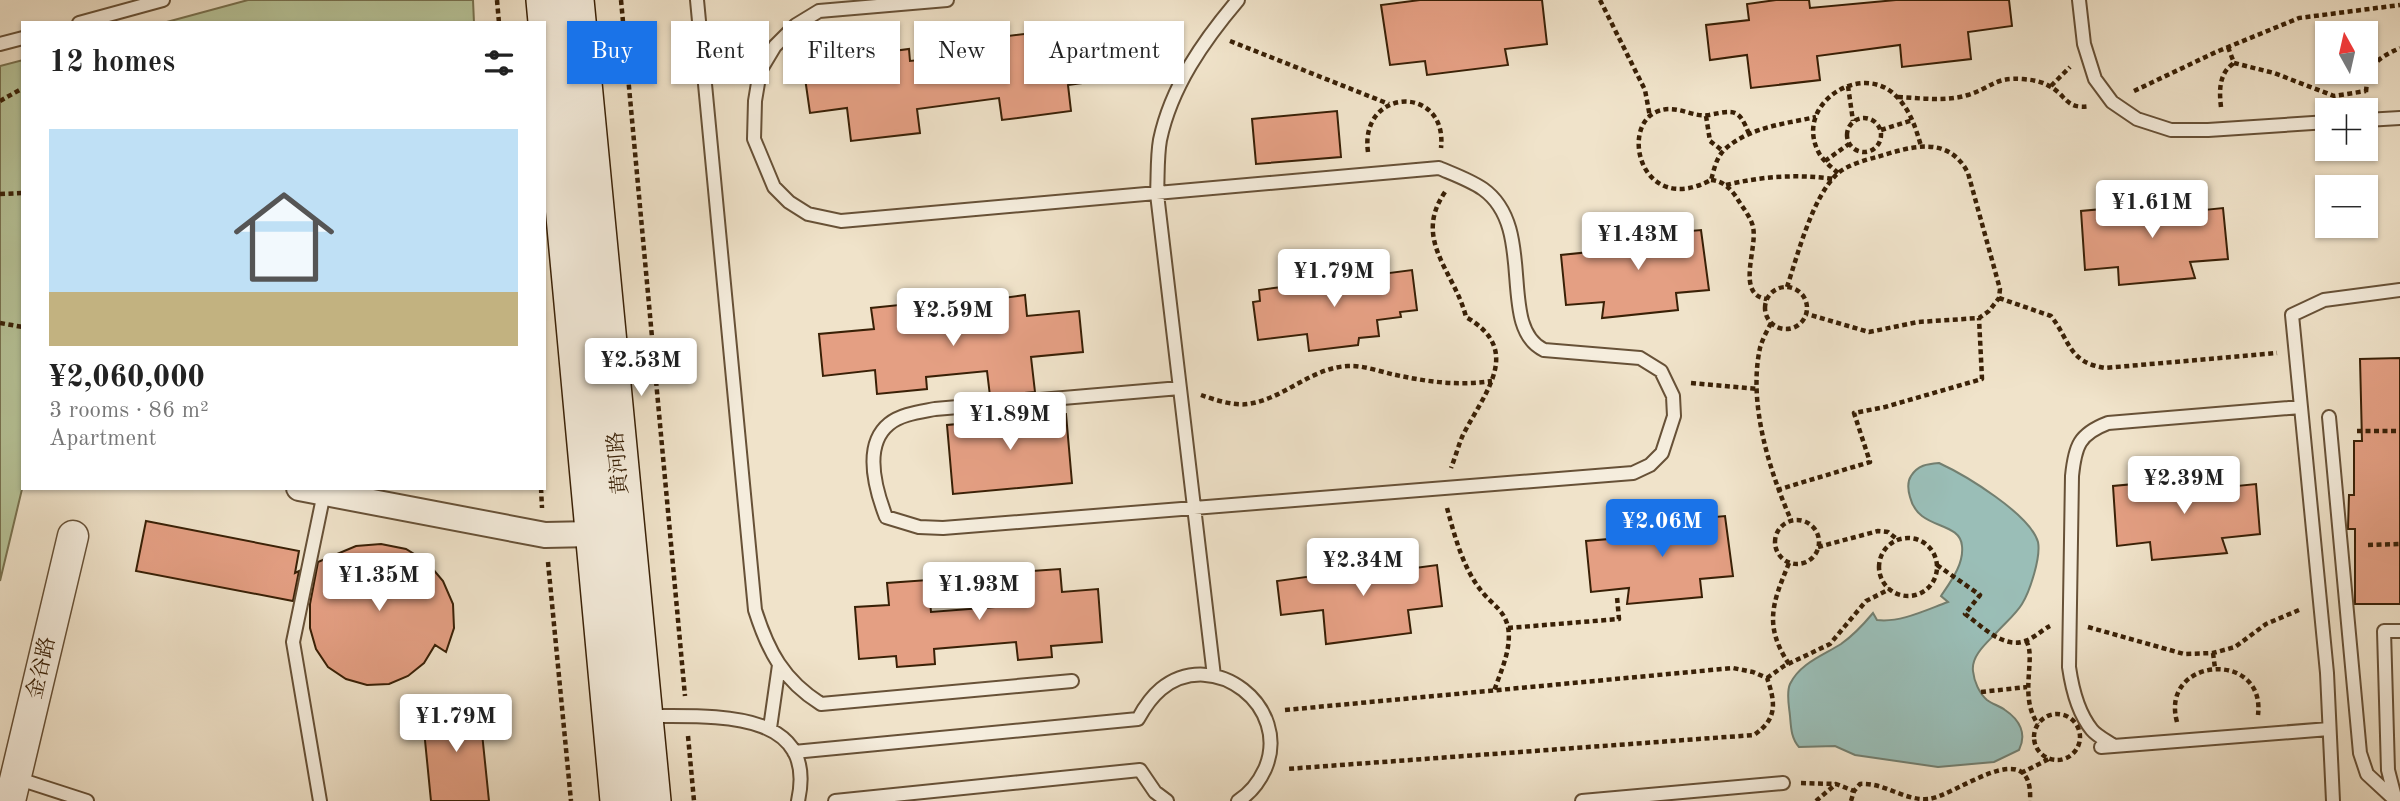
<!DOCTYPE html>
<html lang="en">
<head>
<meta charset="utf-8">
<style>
  :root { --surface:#fff; --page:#f2f2f2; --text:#222; --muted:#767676; --accent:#1a73e8 }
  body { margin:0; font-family:"Old Standard TT","Noto Serif SC",serif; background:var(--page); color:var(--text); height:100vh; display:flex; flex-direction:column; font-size:26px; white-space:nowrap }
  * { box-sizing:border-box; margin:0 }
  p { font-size:23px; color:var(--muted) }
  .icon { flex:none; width:38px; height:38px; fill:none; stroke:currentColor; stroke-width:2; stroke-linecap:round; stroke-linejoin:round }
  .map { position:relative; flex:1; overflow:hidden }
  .sheet { position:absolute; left:21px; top:21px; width:525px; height:469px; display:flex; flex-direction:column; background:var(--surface); border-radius:0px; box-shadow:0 2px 5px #0004 }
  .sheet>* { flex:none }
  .hud { position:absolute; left:567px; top:21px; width:665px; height:63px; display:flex; gap:14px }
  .needle { width:46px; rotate:352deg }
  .tools { position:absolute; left:2315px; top:21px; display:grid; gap:14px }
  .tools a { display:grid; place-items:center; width:63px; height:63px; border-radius:0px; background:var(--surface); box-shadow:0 2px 5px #0004; font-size:35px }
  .price { position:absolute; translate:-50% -60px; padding:0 16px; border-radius:7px; background:#fff; color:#222; font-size:23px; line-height:46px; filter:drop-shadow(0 2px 4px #0008) }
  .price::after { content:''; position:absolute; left:50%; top:42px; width:21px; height:16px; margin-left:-10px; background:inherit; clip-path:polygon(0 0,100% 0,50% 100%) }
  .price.on { background:var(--accent); color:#fff }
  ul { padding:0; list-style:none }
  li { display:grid; align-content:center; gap:14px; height:371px; padding:0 28px }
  li span { display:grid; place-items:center; height:217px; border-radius:0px; color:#555 }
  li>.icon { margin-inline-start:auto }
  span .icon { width:126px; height:126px; fill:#fffc; stroke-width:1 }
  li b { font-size:30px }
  h2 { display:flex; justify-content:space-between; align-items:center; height:84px; padding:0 28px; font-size:30px }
  .chip { padding:0 24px; border-radius:0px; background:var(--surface); box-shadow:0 2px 5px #0004; font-size:24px; line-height:63px }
  .chip.on { background:var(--accent); color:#fff }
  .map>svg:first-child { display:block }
  .green { fill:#b7c499; stroke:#787250; stroke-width:2 }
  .water { fill:#9abeb7; stroke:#737f70; stroke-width:2 }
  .building { fill:#e49f83; stroke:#392006; stroke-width:2 }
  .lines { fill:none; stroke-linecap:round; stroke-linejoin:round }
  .service-casing { stroke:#675137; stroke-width:16 }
  .minor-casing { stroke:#675137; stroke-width:28 }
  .tertiary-casing { stroke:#675137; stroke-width:33 }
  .secondary-casing { stroke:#392006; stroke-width:38 }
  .path { stroke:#392006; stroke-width:4.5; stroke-dasharray:5 3.5; stroke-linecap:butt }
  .service { stroke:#f5eddd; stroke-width:12 }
  .minor { stroke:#f5eddd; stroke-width:24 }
  .tertiary { stroke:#f5eddd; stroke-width:30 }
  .secondary { stroke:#f5eddd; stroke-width:35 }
  .labels { text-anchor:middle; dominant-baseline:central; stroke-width:6; stroke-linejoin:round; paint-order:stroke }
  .street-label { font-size:21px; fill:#392006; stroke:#f5eddd }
</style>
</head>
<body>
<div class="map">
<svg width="2400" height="801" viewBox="0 0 2400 801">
  <rect width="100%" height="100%" fill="#f0e3ca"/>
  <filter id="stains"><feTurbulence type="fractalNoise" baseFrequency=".00286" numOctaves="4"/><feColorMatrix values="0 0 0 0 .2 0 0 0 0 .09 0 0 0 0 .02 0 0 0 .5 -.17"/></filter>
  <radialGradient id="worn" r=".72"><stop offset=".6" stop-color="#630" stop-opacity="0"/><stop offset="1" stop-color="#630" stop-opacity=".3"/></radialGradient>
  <path class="green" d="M248,0H473L474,23H163Z
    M23,60V485L0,581V66Z"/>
  <path class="water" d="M1939,463C1965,475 2030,514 2038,542C2041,557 2030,591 2022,604C2016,614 2005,623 1997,632C1988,642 1971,655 1973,671C1974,681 1979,693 1987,700C1992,704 2000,706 2005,710C2020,720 2027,734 2019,750L1994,762L1938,767L1855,755L1835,746L1799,747C1791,738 1791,727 1790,716C1789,706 1786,693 1790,684C1800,663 1824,655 1841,644C1854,635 1863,625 1873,613L1877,620C1900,623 1926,610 1948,602L1941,596C1951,581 1964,564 1962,546C1960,520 1918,531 1910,497C1908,490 1907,482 1911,476C1918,465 1927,464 1939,463Z"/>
  <path class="building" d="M1420,0H1542L1547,44L1505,49L1508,65L1427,75L1425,61L1390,65L1381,5Z
    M1776,0H1809L1810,8L1896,0H2009L2012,26L1968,32L1971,59L1902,67L1900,45L1817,56L1820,80L1751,88L1747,55L1710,60L1706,25L1749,20L1747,4Z
    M1058,30L1060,45L1107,39L1112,79L1068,85L1071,111L1002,120L999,98L917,109L920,133L851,141L847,108L810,113L805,78L850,72L847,57L909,49L910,61L1001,52L999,37Z
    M1337,111L1341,157L1256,164L1252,119Z
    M2164,195L2165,214L2223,208L2228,259L2190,262L2195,278L2119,285L2118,267L2085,270L2081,211L2124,207L2123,199Z
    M1657,226L1658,234L1701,230L1709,290L1676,293L1678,310L1602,318L1604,302L1566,305L1561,255L1619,249L1617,230Z
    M1412,270L1417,310L1400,312L1401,317L1377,320L1379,336L1359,338L1358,345L1309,351L1307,334L1258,340L1253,302L1260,301L1259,290Z
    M1025,295L1027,316L1079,311L1083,352L1031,357L1035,392L990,396L987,371L926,377L927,389L877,394L875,370L823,376L819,334L874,329L871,308L899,305L902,325L929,324L997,317L995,299Z
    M2400,358V604H2355V529H2348L2349,495H2354V441H2362L2360,359Z
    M1036,409L1037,417L1066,414L1072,483L953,494L947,425L992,421L991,413Z
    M2196,471L2198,490L2256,484L2260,534L2222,538L2227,553L2152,560L2150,542L2117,546L2113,486L2156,482L2155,474Z
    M1682,513L1683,520L1725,516L1733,576L1700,579L1702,597L1627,604L1629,588L1591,592L1586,541L1644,536L1642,517Z
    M146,521L299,551L295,573L299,571L293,601L136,571Z
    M381,544L406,549L427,562L443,581L453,604L454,628L446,652L435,645L424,663L408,676L389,684L367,685L346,679L328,667L316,649L310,628V604L318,562L356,546Z
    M1390,554L1392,571L1437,565L1442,606L1408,610L1411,633L1326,644L1323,610L1281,615L1277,581L1328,574L1327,566L1359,562V558Z
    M1060,569L1062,592L1098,589L1102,642L1051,646L1052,657L1018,660L1016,642L934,649L935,664L897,667L896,656L859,659L855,607L889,605L887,583L928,580L931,612L1021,605L1018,572Z
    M479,704L489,801H431L422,710Z"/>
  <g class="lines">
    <g class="service-casing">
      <path id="service" d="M697,0L755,610C768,651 783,680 821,704L1072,681
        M947,0L819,11L796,25L775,46L760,71L755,101L754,139L774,187L789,202L808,214L841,221L1439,168C1453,174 1470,180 1483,189C1538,228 1496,327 1544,350L1640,358L1661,371L1673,396L1674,416L1662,453L1650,465L1633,473L943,528L919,527L886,517C876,491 862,446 889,424C901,414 920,412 935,409L1180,388
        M2079,0L2084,44L2095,79L2112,102L2137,119L2171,130H2208L2328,122
        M79,23L163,0
        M0,44L23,38
        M2366,120L2400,118
        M2329,417L2360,753L2367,774L2394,799
        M1214,676L1157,194C1158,176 1157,157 1160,140C1171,87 1204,40 1238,0
        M647,716C707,717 819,706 798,801
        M770,728L779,665
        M2114,746C2107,741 2097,736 2092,730C2078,713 2072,688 2069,667L2072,476C2075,446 2079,434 2108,423L2301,407
        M2101,747L2329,729
        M794,752L1138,719C1144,708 1150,698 1161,689C1214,646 1292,707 1265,769C1259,782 1251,793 1238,801
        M16,778L87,801
        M320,801L293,642L324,493
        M835,801L1140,770L1155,792L1167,801
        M1582,801L1783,783
        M2333,801L2327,673L2292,315L2324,300L2400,290
        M2396,801L2388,770L2384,631H2400"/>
    </g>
    <g class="minor-casing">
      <path id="minor" d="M299,488L545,535L592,534"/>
    </g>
    <g class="tertiary-casing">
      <path id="tertiary" d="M10,801L73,536"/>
    </g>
    <g class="secondary-casing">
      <path id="secondary" d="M544,0L618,801
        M576,0L653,801"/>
    </g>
    <path class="path" d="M497,0L499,23
      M621,0L685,696
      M1600,0L1645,90L1650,117
      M1230,41L1389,104
      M2228,47L2234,63L2274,73L2334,96L2366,91
      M1848,86L1853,121
      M2051,86L2070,67
      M2134,91L2216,52L2299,18L2400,5
      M2366,92C2368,65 2376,59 2400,48
      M1898,97C1921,98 1946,102 1968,95C1993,87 1994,77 2023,79C2032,80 2041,81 2049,86C2067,95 2065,110 2090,106
      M0,101L23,88
      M2221,107C2219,90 2219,73 2234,63
      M1706,116L1710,141L1723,151
      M1847 135a17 17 0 1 1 34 0a17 17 0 1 1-34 0Z
      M1881,130L1913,120
      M1749,134C1739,108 1734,110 1709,115C1692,118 1676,103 1656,112C1620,128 1641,217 1711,180C1714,170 1716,158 1724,150C1749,127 1784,124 1816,117
      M1368,152C1359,87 1448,84 1441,148
      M1825,161L1849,144
      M1838,173C1830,166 1821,159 1817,149C1796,101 1865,60 1898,98C1911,112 1916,129 1921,146
      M1711,180C1723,181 1730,188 1737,198C1742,207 1751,217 1753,227C1758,248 1735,295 1767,299
      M1726,185C1763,176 1797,174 1834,179
      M1445,192C1412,240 1455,272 1466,317C1525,351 1483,394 1462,437C1458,447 1455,458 1451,468
      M0,194L23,193
      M1765 308a21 21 0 1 1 42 0a21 21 0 1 1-42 0Z
      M1787,287C1798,254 1812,198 1837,174C1847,165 1865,160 1877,157C1910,147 1948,134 1968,173L2000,289L1999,298L1989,311L1979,318L1918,322L1869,332L1807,314
      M1999,298L2051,316C2071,342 2068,362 2105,368L2277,353
      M0,323L23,327
      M1771,323C1767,331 1762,340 1760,348C1748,403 1769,470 1791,520
      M1691,383L1758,389
      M1201,395C1215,400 1234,406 1248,404C1284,399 1310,368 1348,366C1363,365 1381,372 1396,375C1428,382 1459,386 1492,381
      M2357,431H2400
      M541,488L542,508
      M1777,490L1870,462L1854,413L1885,407L1982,379L1979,318
      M1447,508C1455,537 1463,569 1483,593C1493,605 1504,610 1508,627C1512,648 1501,671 1494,691
      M1775 542a22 22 0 1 1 44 0a22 22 0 1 1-44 0Z
      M1879 567a29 29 0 1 1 58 0a29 29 0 1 1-58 0Z
      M2368,545L2400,544
      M1818,547L1878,531L1888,532L1898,540
      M548,562L571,801
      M1937,565L1980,595L1965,614C1982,626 2003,649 2025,641C2034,638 2042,630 2050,626
      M2088,627L2184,654L2213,653L2235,647L2266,624L2299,610
      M1508,628L1619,619L1617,597
      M2026,641C2037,656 2018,697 2038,724
      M2213,653L2215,668
      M1789,664C1763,625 1773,602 1789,563
      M1767,678L1784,666L1830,644L1866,601L1890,589
      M1981,692L2027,687
      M1285,710L1733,668L1753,672L1767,678C1776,704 1777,719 1754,735L1286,769
      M2034 737a23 23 0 1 1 46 0a23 23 0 1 1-46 0Z
      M2177,722C2159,657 2266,649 2258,715
      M688,736L694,801
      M2021,773L2049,759
      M1801,783L1836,784L1854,791
      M1816,801L1836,784
      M1851,801L1854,791L1860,784C1884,782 1904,801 1928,799C1955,797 2034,731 2030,801"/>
    <use href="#service" class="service"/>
    <use href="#minor" class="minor"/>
    <use href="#tertiary" class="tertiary"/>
    <use href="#secondary" class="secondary"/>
  </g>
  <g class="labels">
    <g class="street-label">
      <text transform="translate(619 463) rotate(-95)">黄河路</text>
      <text transform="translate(42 668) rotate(-77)">金谷路</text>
    </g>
  </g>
  <rect width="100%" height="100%" filter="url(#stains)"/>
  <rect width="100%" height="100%" fill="url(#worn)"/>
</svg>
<div class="tools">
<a><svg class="needle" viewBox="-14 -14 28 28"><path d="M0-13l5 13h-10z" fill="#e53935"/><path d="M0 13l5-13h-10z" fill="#767676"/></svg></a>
<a>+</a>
<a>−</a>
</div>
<b class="price" style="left:2152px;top:240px">¥1.61M</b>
<b class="price" style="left:1638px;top:272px">¥1.43M</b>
<b class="price" style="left:1334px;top:309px">¥1.79M</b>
<b class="price" style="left:953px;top:348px">¥2.59M</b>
<b class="price" style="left:641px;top:398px">¥2.53M</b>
<b class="price" style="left:1010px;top:452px">¥1.89M</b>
<b class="price" style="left:2184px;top:516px">¥2.39M</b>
<b class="price on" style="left:1662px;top:559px">¥2.06M</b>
<b class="price" style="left:1363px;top:598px">¥2.34M</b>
<b class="price" style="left:379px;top:613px">¥1.35M</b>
<b class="price" style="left:979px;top:622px">¥1.93M</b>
<b class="price" style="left:456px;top:754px">¥1.79M</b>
<div class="hud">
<a class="chip on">Buy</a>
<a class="chip">Rent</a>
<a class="chip">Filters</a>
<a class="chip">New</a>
<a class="chip">Apartment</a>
</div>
<section class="sheet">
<h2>12 homes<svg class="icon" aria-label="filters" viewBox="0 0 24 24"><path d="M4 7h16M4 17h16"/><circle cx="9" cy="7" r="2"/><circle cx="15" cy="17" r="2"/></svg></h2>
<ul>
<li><span style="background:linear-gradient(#bfe0f5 75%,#c2b280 0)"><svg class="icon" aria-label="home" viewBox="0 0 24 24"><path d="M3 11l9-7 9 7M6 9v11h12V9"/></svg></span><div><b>¥2,060,000</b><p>3 rooms · 86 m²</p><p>Apartment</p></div></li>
</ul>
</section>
</div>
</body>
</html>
